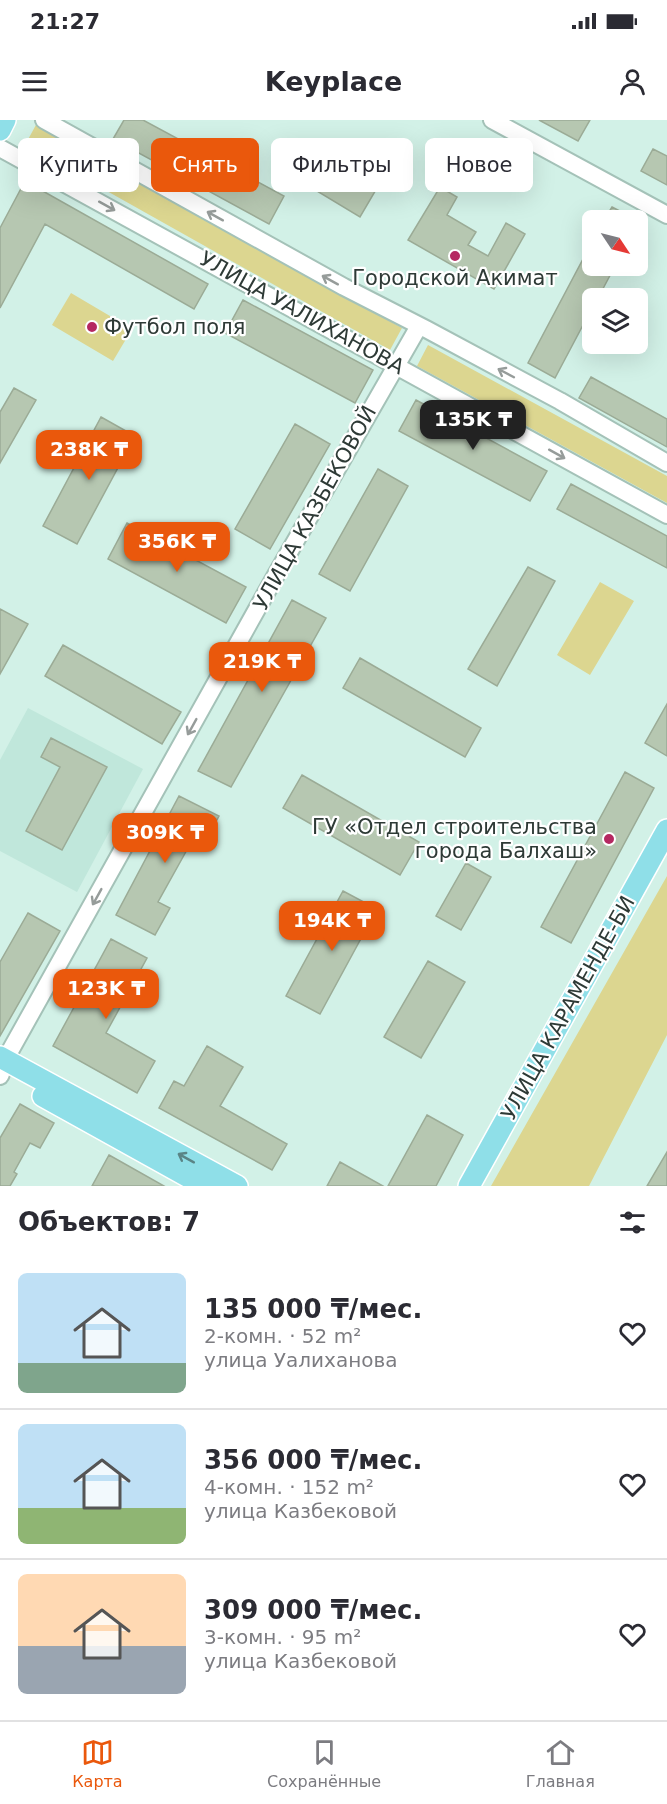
<!DOCTYPE html>
<html lang="ru">
<head>
<meta charset="utf-8">
<style>
  :root { --surface:#fff; --page:#f7f7f7; --text:#2b2b33; --muted:#7c7c81; --line:#e1e1e2; --accent:#ea580c }
  body { margin:0; font-family:"DejaVu Sans",sans-serif; background:var(--page); color:var(--text); height:100vh; display:flex; flex-direction:column; font-size:22px; white-space:nowrap }
  * { box-sizing:border-box; margin:0 }
  p { font-size:20px; color:var(--muted) }
  .icon { flex:none; width:33px; height:33px; fill:none; stroke:currentColor; stroke-width:2; stroke-linecap:round; stroke-linejoin:round }
  .map { position:relative; height:1066px; overflow:hidden }
  .side { display:flex; flex-direction:column; background:var(--surface); flex:1 }
  .side>* { flex:none }
  .banner { position:absolute; left:18px; top:18px; width:632px; height:54px; display:flex; gap:12px }
  .needle { width:39px; rotate:125deg }
  .tools { position:absolute; left:582px; top:90px; display:grid; gap:12px }
  .tools a { display:grid; place-items:center; width:66px; height:66px; border-radius:9px; background:var(--surface); box-shadow:0 6px 24px #0002; font-size:30px }
  .price { position:absolute; translate:-50% -51px; padding:0 14px; border-radius:12px; background:var(--accent); color:#fff; font-size:20px; line-height:39px; filter:drop-shadow(0 2px 3px #0008) }
  .price::after { content:''; position:absolute; left:50%; top:36px; width:18px; height:14px; margin-left:-9px; background:inherit; clip-path:polygon(0 0,100% 0,50% 100%) }
  .price.selected { background:#222; color:#fff }
  ul { padding:0; list-style:none }
  li { display:flex; align-items:center; gap:18px; height:150px; padding:0 18px }
  li+li { border-top:2px solid var(--line) }
  li span { display:grid; place-items:center; flex:none; width:168px; height:120px; border-radius:9px; color:#555 }
  li>.icon { margin-inline-start:auto }
  span .icon { width:72px; height:72px; fill:#fffc; stroke-width:1 }
  li b { font-size:26px }
  h2 { display:flex; justify-content:space-between; align-items:center; height:72px; padding:0 18px; font-size:26px }
  .tag { padding:0 21px; border-radius:9px; background:var(--surface); box-shadow:0 6px 24px #0002; font-size:21px; line-height:54px }
  .tag.selected { background:var(--accent); color:#fff }
  .status { display:flex; justify-content:space-between; align-items:center; height:42px; padding:0 30px; background:var(--surface); direction:ltr }
  .status svg { height:16px; fill:currentColor }
  header { display:flex; justify-content:space-between; align-items:center; height:78px; padding:0 18px; background:var(--surface); font-size:27px; font-weight:700 }
  .tab-bar { display:flex; justify-content:space-around; align-items:center; height:84px; border-top:2px solid var(--line); background:var(--surface); font-size:16px; color:var(--muted) }
  .tab-bar a { display:grid; justify-items:center; gap:3px }
  .tab-bar .selected { color:var(--accent) }
  .map>svg:first-child { display:block }
  .built { fill:#c0e7db }
  .green { fill:#dcd690 }
  .building { fill:#b6c7b1; stroke:#9bab96; stroke-width:1.5 }
  .lines { fill:none; stroke-linecap:round; stroke-linejoin:round }
  .minor-casing { stroke:#a4c2b8; stroke-width:20 }
  .major-casing { stroke:#fff; stroke-width:24 }
  .minor { stroke:#fff; stroke-width:16 }
  .major { stroke:#8fdfe8; stroke-width:21 }
  .oneway { stroke:#969c9a }
  .oneway2 { stroke:#5a8486 }
  .poi-dot { fill:#b52861; stroke:#fff; stroke-width:2 }
  .labels { text-anchor:middle; dominant-baseline:central; stroke-width:4.5; stroke-linejoin:round; paint-order:stroke }
  .poi-label { font-size:21px; fill:#2e3a36; stroke:#fff }
  .street-label { font-size:21px; fill:#2e3a36; stroke:#fff }
</style>
</head>
<body>
<div class="status"><b>21:27</b><svg viewBox="0 0 49 12"><path d="M0 12V9h3v3zM5 12V6h3v6zM10 12V3h3v9zM15 12V0h3v12zM26 1h20v11H26zM47 4h2v5h-2z"/></svg></div>
<header><svg class="icon" aria-label="menu" viewBox="0 0 24 24"><path d="M4 6h16M4 12h16M4 18h16"/></svg>Keyplace<svg class="icon" aria-label="person" viewBox="0 0 24 24"><circle cx="12" cy="8" r="4"/><path d="M4 21q1-7 8-7t8 7"/></svg></header>
<div class="map">
<svg width="667" height="1066" viewBox="0 0 667 1066">
  <rect width="100%" height="100%" fill="#d2f1e7"/>
  <path class="built" d="M28,588L143,649L77,772L0,731V640Z"/>
  <path class="green" d="M37,3L402,208L390,230L25,25Z
    M71,173L132,209L113,241L52,205Z
    M428,225L667,356V383L417,246Z
    M600,462L634,481L590,555L557,535Z
    M667,756V915L589,1066H491Z"/>
  <path class="building" d="M124,0H143L284,76L269,104L113,19Z
    M539,0H590L578,21Z
    M653,29L667,36V65L641,51Z
    M319,34L377,68L360,97L302,62Z
    M25,61L208,164L194,189L45,104L0,188V108Z
    M440,67L457,77L447,95L476,112L468,125L488,136L506,103L525,114L494,169L408,120Z
    M612,87L637,100H604Z
    M592,122V146H615L598,178H592V188L555,258L528,243Z
    M243,180L373,250L355,283L225,213Z
    M591,257L667,299V327L579,278Z
    M14,268L36,280L0,343V292Z
    M416,280L547,351L530,381L399,311Z
    M101,297L135,316L77,424L43,406Z
    M295,304L330,324L270,429L235,409Z
    M378,349L408,366L350,471L319,454Z
    M571,364L667,416V448L557,389Z
    M127,403L246,467L226,503L108,439Z
    M528,447L555,461L497,566L468,549Z
    M292,480L326,498L231,667L198,651Z
    M0,489L28,504L0,554Z
    M63,525L181,592L162,624L45,556Z
    M360,538L481,608L465,637L343,568Z
    M667,584V636L645,623Z
    M51,618L107,647L62,730L26,711L60,647L41,637Z
    M625,652L654,668L571,823L541,807Z
    M302,655L419,722L400,755L283,688Z
    M179,676L219,696L203,725L193,719L158,782L170,788L155,815L116,795Z
    M466,743L491,757L461,810L436,796Z
    M343,771L377,789L320,894L286,876Z
    M28,793L60,811L0,916V842Z
    M111,819L147,838L106,913L155,941L137,973L53,926Z
    M428,841L465,862L421,938L384,917Z
    M207,926L243,947L220,986L287,1024L272,1050L159,988L174,961L184,966Z
    M20,984L54,1003L40,1028L30,1023L14,1052L17,1054L10,1066H0V1018Z
    M427,995L463,1015L436,1066H388Z
    M667,1032V1066H647Z
    M109,1035L164,1066H92Z
    M340,1042L383,1066H327Z"/>
  <g class="lines">
    <g class="minor-casing">
      <path id="minor" d="M44,0L344,167L426,209L560,281L667,343
        M492,0L667,95
        M0,28L667,395
        M5,940L276,455L419,206
        M0,956L1,954"/>
    </g>
    <g class="major-casing">
      <path id="major" d="M0,10L5,0
        M0,937L237,1066
        M43,976L205,1066
        M469,1066L667,710"/>
    </g>
    <use href="#minor" class="minor"/>
    <use href="#major" class="major"/>
  </g>
  <defs><path id="oneway-shaft" d="M-6 0H5M1.5-3L5.5 0L1.5 3" fill="none" stroke-width="1.6" stroke-linecap="round" stroke-linejoin="round" transform="scale(1.5)"/></defs>
  <g class="oneway">
    <use href="#oneway-shaft" transform="translate(107 86) rotate(29)"/>
    <use href="#oneway-shaft" transform="translate(215 96) rotate(-151)"/>
    <use href="#oneway-shaft" transform="translate(330 160) rotate(-151)"/>
    <use href="#oneway-shaft" transform="translate(506 253) rotate(-152)"/>
    <use href="#oneway-shaft" transform="translate(557 334) rotate(29)"/>
    <use href="#oneway-shaft" transform="translate(192 607) rotate(119)"/>
    <use href="#oneway-shaft" transform="translate(97 777) rotate(119)"/>
  </g>
  <use class="oneway2" href="#oneway-shaft" transform="translate(186 1038) rotate(-151)"/>
  <g class="poi-dot">
    <circle cx="455" cy="136" r="6"/>
    <circle cx="92" cy="207" r="6"/>
    <circle cx="609" cy="719" r="6"/>
  </g>
  <g class="labels">
    <g class="poi-label">
      <text x="455" y="158">Городской Акимат</text>
      <text x="104" y="207" text-anchor="start">Футбол поля</text>
      <text x="597" y="707" text-anchor="end">ГУ «Отдел строительства<tspan x="597" dy="24">города Балхаш»</tspan></text>
    </g>
    <g class="street-label">
      <text transform="translate(302 193) rotate(29)">УЛИЦА УАЛИХАНОВА</text>
      <text transform="translate(315 388) rotate(-61)">УЛИЦА КАЗБЕКОВОЙ</text>
      <text transform="translate(568 888) rotate(-61)">УЛИЦА КАРАМЕНДЕ-БИ</text>
    </g>
  </g>
</svg>
<div class="tools">
<a><svg class="needle" viewBox="-14 -14 28 28"><path d="M0-13l5 13h-10z" fill="#e53935"/><path d="M0 13l5-13h-10z" fill="#7c7c81"/></svg></a>
<a><svg class="icon" aria-label="layers" viewBox="0 0 24 24"><path d="M12 4l9 5-9 5-9-5zM3 14l9 5 9-5"/></svg></a>
</div>
<b class="price selected" style="left:473px;top:331px">135K ₸</b>
<b class="price" style="left:89px;top:361px">238K ₸</b>
<b class="price" style="left:177px;top:453px">356K ₸</b>
<b class="price" style="left:262px;top:573px">219K ₸</b>
<b class="price" style="left:165px;top:744px">309K ₸</b>
<b class="price" style="left:332px;top:832px">194K ₸</b>
<b class="price" style="left:106px;top:900px">123K ₸</b>
<div class="banner">
<a class="tag">Купить</a>
<a class="tag selected">Снять</a>
<a class="tag">Фильтры</a>
<a class="tag">Новое</a>
</div>
</div>
<section class="side">
<h2>Объектов: 7<svg class="icon" aria-label="filters" viewBox="0 0 24 24"><path d="M4 7h16M4 17h16"/><circle cx="9" cy="7" r="2"/><circle cx="15" cy="17" r="2"/></svg></h2>
<ul>
<li><span style="background:linear-gradient(#bfe0f5 75%,#7fa58c 0)"><svg class="icon" aria-label="home" viewBox="0 0 24 24"><path d="M3 11l9-7 9 7M6 9v11h12V9"/></svg></span><div><b>135 000 ₸/мес.</b><p>2-комн. · 52 m²</p><p>улица Уалиханова</p></div><svg class="icon" aria-label="heart" viewBox="0 0 24 24"><path d="M12 20l-8-8c-3-5 5-10 8-4 3-6 11-1 8 4z"/></svg></li>
<li><span style="background:linear-gradient(#bfe0f5 70%,#8fb573 0)"><svg class="icon" aria-label="home" viewBox="0 0 24 24"><path d="M3 11l9-7 9 7M6 9v11h12V9"/></svg></span><div><b>356 000 ₸/мес.</b><p>4-комн. · 152 m²</p><p>улица Казбековой</p></div><svg class="icon" aria-label="heart" viewBox="0 0 24 24"><path d="M12 20l-8-8c-3-5 5-10 8-4 3-6 11-1 8 4z"/></svg></li>
<li><span style="background:linear-gradient(#ffd9b3 60%,#9aa5b1 0)"><svg class="icon" aria-label="home" viewBox="0 0 24 24"><path d="M3 11l9-7 9 7M6 9v11h12V9"/></svg></span><div><b>309 000 ₸/мес.</b><p>3-комн. · 95 m²</p><p>улица Казбековой</p></div><svg class="icon" aria-label="heart" viewBox="0 0 24 24"><path d="M12 20l-8-8c-3-5 5-10 8-4 3-6 11-1 8 4z"/></svg></li>
</ul>
</section>
<nav class="tab-bar">
<a class="selected"><svg class="icon" aria-label="map" viewBox="0 0 24 24"><path d="M3 6l6-2 6 2 6-2v14l-6 2-6-2-6 2zM9 4v14M15 6v14"/></svg>Карта</a>
<a><svg class="icon" aria-label="saved" viewBox="0 0 24 24"><path d="M7 4h10v16l-5-4-5 4z"/></svg>Сохранённые</a>
<a><svg class="icon" aria-label="home" viewBox="0 0 24 24"><path d="M3 11l9-7 9 7M6 9v11h12V9"/></svg>Главная</a>
</nav>
</body>
</html>
